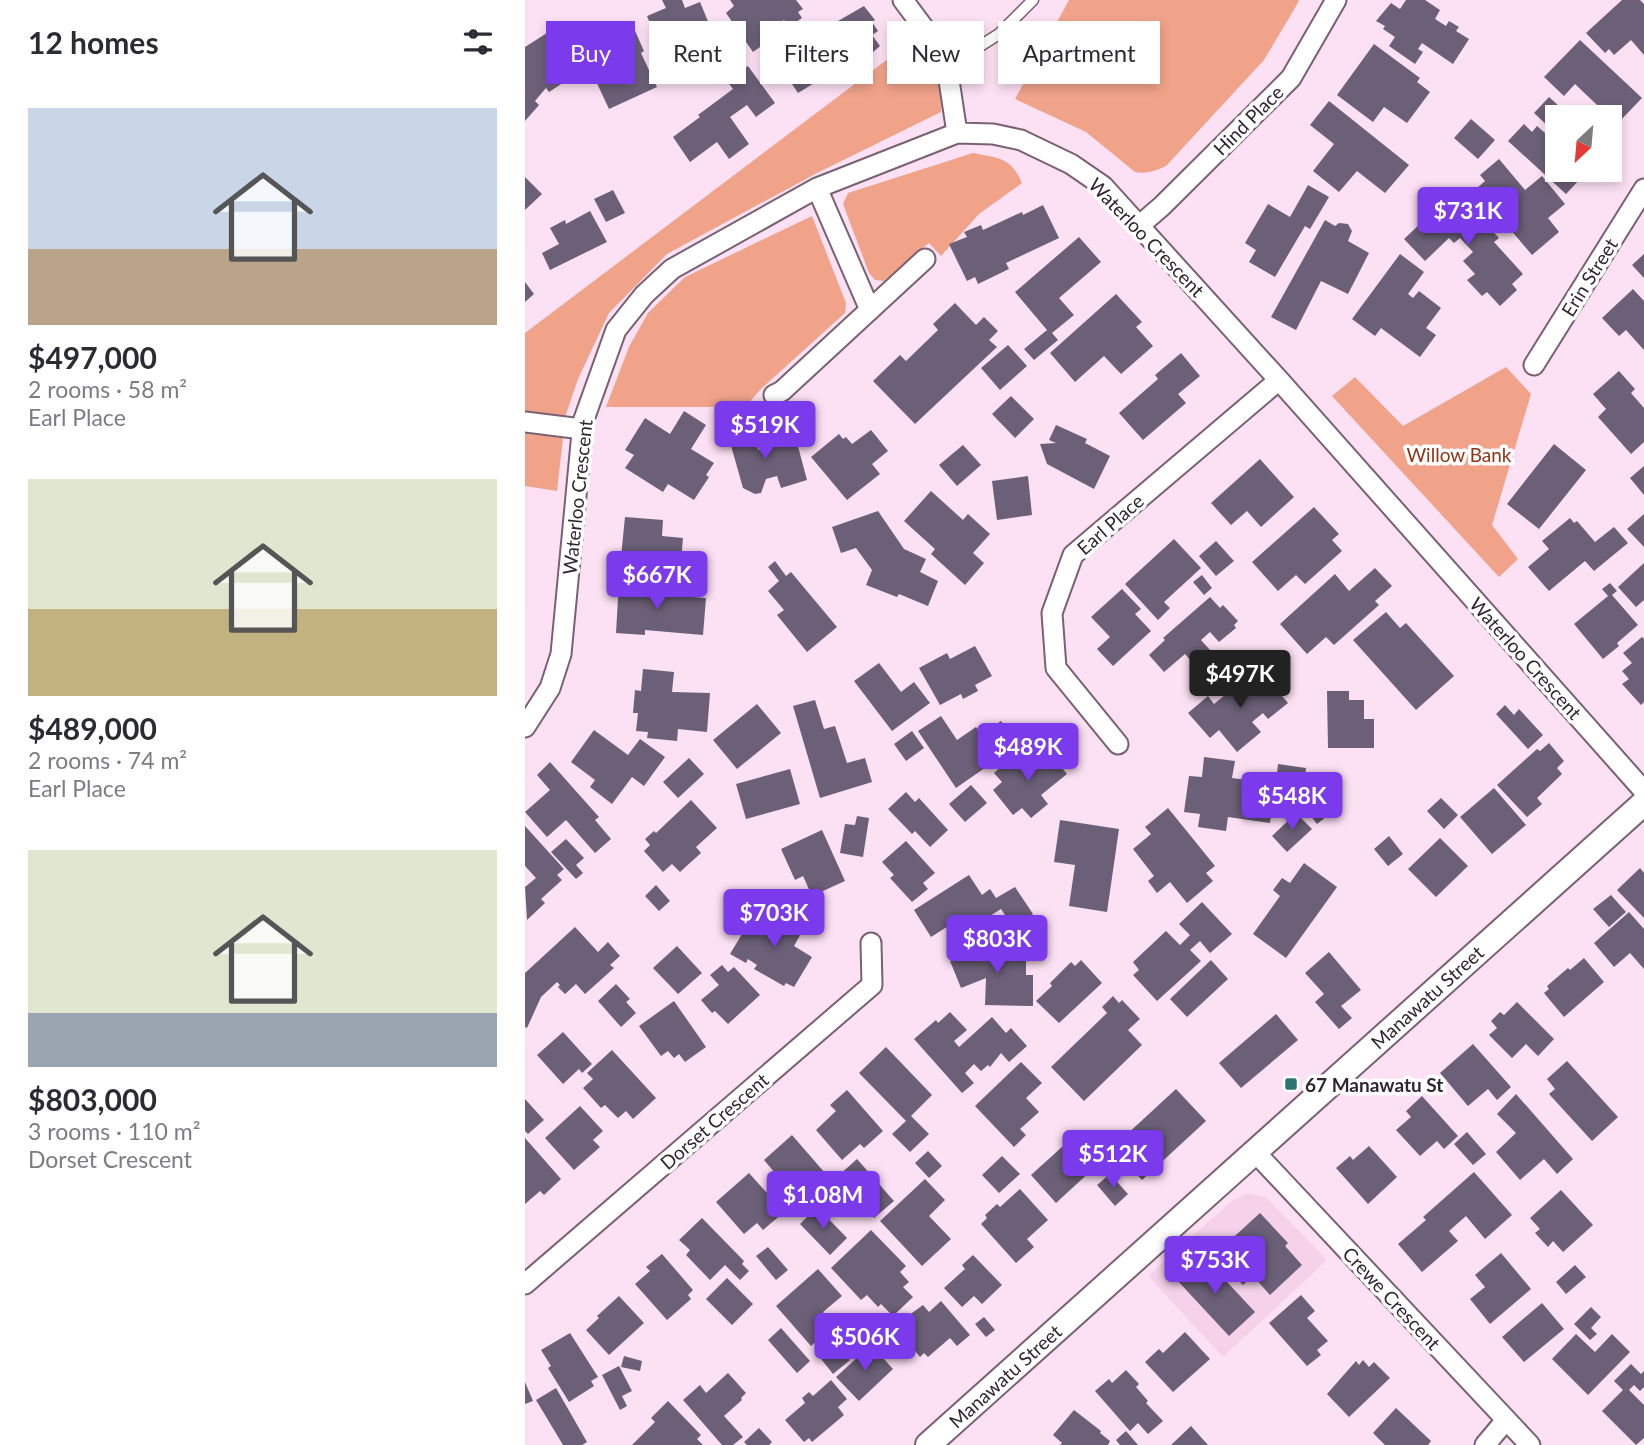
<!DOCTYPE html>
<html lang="en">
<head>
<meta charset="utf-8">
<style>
  :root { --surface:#fff; --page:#f7f7f7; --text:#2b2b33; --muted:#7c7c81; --accent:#7c3aed }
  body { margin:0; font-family:Lato,sans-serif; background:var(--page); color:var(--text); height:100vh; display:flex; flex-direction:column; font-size:26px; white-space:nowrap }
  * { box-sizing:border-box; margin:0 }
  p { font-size:23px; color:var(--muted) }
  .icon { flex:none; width:38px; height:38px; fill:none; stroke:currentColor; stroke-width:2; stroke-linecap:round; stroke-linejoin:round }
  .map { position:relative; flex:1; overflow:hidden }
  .drawer { display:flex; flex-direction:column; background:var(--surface); width:525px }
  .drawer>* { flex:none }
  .banner { position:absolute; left:21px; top:21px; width:665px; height:63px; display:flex; gap:14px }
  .needle { width:46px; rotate:206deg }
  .buttons { position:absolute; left:1020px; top:105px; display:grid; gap:14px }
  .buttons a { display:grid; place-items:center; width:77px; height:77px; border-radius:0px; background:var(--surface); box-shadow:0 4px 10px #0003; font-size:35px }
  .price { position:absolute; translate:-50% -60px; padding:0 16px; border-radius:7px; background:var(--accent); color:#fff; font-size:23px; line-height:46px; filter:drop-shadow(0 2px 4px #0008) }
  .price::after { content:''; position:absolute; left:50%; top:42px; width:21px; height:16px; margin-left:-10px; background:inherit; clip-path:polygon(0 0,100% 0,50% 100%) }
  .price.current { background:#222; color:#fff }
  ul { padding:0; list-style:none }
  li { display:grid; align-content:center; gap:14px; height:371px; padding:0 28px }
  li span { display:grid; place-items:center; height:217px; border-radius:0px; color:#555 }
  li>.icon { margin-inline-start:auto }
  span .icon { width:126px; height:126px; fill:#fffc; stroke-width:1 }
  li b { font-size:30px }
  h2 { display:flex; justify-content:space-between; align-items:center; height:84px; padding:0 28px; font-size:30px }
  .tag { padding:0 24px; border-radius:0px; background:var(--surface); box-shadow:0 4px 10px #0003; font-size:24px; line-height:63px }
  .tag.current { background:var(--accent); color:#fff }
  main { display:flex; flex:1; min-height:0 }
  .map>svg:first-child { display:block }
  .built { fill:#f5d2ea }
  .green { fill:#f1a38a }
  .building { fill:#6b6077 }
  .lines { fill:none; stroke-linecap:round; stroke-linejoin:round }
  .service-casing { stroke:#796172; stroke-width:13 }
  .minor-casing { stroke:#796172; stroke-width:23 }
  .tertiary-casing { stroke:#796172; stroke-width:28 }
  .service { stroke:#fff; stroke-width:10 }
  .minor { stroke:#fff; stroke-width:19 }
  .tertiary { stroke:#fff; stroke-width:24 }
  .poi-dot { fill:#2d756f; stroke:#fff; stroke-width:2.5 }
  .labels { text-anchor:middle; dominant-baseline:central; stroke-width:7; stroke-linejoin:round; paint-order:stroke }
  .street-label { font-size:19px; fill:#30262d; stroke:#fff }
  .park-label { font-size:19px; fill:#913515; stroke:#fff }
  .poi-label { font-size:19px; font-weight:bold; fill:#30262d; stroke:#fff; text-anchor:start }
</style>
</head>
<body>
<main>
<section class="drawer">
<h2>12 homes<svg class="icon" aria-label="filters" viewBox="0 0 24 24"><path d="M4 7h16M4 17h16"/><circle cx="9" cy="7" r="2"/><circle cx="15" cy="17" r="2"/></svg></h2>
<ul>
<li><span style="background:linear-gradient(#c9d6e8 65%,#b9a48a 0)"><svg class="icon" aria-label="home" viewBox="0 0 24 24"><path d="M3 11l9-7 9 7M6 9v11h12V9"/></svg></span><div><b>$497,000</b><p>2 rooms · 58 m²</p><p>Earl Place</p></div></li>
<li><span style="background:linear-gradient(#dfe7d0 60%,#c2b280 0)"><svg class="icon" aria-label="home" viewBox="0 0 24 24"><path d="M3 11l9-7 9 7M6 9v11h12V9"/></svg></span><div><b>$489,000</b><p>2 rooms · 74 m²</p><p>Earl Place</p></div></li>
<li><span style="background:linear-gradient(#dfe7d0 75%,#9aa5b1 0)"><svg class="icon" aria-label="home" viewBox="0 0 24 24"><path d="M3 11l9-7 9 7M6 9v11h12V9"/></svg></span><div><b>$803,000</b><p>3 rooms · 110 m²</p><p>Dorset Crescent</p></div></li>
</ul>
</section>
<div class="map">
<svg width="1119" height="1445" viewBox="0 0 1119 1445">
  <rect width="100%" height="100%" fill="#fce0f3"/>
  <path class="built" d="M723,1193L741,1197L802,1260L698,1357L623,1276L708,1200Z"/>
  <path class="green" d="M544,0H773L774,1L739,60L641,166C630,171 622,174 610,172L561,132L490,99Z
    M388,40L392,46L397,41C410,65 418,85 416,112L292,173L142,254L84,313L53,379L39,420L0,415V333Z
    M448,153C473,158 486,157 497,183L454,214L416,256L404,243L359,281L350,280L344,273L318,204L323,193Z
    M287,216L321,303L320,313L236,389L220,407H81L104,347L123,313L160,277Z
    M981,367L1006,394L967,525L993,559L974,577L807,396L830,377L878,426Z
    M0,433L38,438L32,491L0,486Z"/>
  <path class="building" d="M137,0H157L160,8L175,2L202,67L181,76L167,41L137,53L122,16L141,8Z
    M205,0H271L278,9L273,12L277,18L264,27L259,20L246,30L251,36L228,52L201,13L209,6Z
    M881,0H900L915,10L910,19L921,26L924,21L934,27L931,31L944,39L928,64L897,43L893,49L898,52L890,64L864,46L870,37L858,29L860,26L851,21L866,3L875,9Z
    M1097,0H1115L1119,4V55L1106,40L1089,55L1084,49L1080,53L1061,33Z
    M339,6L350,20L347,22L353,31L347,35L355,46L331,67L318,50L329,42L313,21Z
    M107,24L119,51L116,53L132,87L84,109L55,47Z
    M288,30L300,49L286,58L291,65L283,71L291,82L273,93L247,54L260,45L262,48Z
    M22,33L50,75L24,92L21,88L10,101L14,105L0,121V47Z
    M1055,40L1117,98L1092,124L1050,84L1039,96L1019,77Z
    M849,44L895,78L892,82L905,92L882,123L859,107L848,122L812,95Z
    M223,66L250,103L231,117L222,105L205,117L224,144L204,159L192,142L165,162L148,137L175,117L173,115L208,89L202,81Z
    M1024,97L1046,117H1032V170H1048L1056,178L1041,194L983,141L999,124L1007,132L1012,126L1020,133L1025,128L1009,113Z
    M804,101L884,165L860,193L832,171L814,192L788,171L809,144L785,125Z
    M946,119L970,140L953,159L929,138Z
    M974,159L1000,190L1017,176L1040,204L1023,218L1034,232L1007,255L951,189L960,181L955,175Z
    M0,177L17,194L0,210Z
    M783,185L804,197L785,229L780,226L750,277L724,262L731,250L720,243L743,204L765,217Z
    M88,190L100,213L81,222L69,199Z
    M930,191L974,238L969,242L998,274L987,284L992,290L975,306L962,292L957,296L942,280L950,274L938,261L948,252L935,238L929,243L924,238L900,261L879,239Z
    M518,205L534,238L481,263L484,269L453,284L450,277L442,281L424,244L442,237L439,232L456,225L458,230L497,212L498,215Z
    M65,211L82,242L25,270L17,253L34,244L25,228L40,220L41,224Z
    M800,220L810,226L814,223L823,224L827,231L823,241L844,253L823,294L796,281L771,330L746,317Z
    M554,237L576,262L534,298L549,315L527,333L533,340L509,360L499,349L522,330L490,292Z
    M875,254L899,272L883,294L888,298L894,291L916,308L901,328L911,335L895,357L856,328L850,336L827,319Z
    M1119,254V278L1107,265Z
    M0,282L9,294L0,302Z
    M1108,289L1119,301V350L1101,330L1094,336L1077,318Z
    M591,294L617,322L611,327L628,346L596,374L579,356L550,382L525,353Z
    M430,303L451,325L459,317L473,331L464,340L472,347L390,424L348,381L375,355L381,361L413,330L408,324Z
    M483,345L502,366L475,390L456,368Z
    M656,353L675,376L653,394L661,403L618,440L594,413L633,379L630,375Z
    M1094,371L1110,389L1106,393L1119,408V442L1106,454L1073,417L1081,409L1068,394Z
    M486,396L509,419L490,438L467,414Z
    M159,411L181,425L166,449L189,463L181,475L184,477L169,500L143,484L138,492L100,468L109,455L100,450L120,418L145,434Z
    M218,423L227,428L233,450L271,439L282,480L256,488L252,476L241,479L236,493L230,494L218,488L203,435L208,425Z
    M531,425L562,439L560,443L585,456L569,489L522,464L515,444L531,443L524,440Z
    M346,430L363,451L347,464L355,474L322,500L286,457L314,434L318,439L321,437L327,444Z
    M1029,444L1061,470L1014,529L982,504Z
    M438,445L456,465L432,486L414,465Z
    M735,459L769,497L736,527L722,511L706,525L686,503Z
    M1119,466V495L1105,478Z
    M503,476L507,515L472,520L467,481Z
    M406,491L438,520L443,514L465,534L448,553L459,563L440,585L406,554L410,549L379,521Z
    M789,507L814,534L807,540L817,551L780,584L771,575L753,591L727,562Z
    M353,511L379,549L401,559L395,572L413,581L403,606L374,594L372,597L341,585L347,570L331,548L316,553L307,527Z
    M1119,514V547L1102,529Z
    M100,517L138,520L137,536L158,538L155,573L95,567Z
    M1045,518L1049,523L1052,521L1070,542L1089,527L1103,543L1069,571L1060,561L1024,591L1003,567L1024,549L1017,541Z
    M649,539L676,568L639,602L645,608L633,620L600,584Z
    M691,541L709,561L691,576L674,556Z
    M250,561L261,576L266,572L312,627L282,652L252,615L259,610L243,591L254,581L243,567Z
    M1119,563V600L1111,607L1093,587Z
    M850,568L867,586L850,601L854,605L809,645L801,637L782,654L755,624L810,574L824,591Z
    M677,575L687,588L679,595L668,582Z
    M94,581L125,583L124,594L181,598L178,635L120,630V635L91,633Z
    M1085,583L1092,591L1087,595L1113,625L1092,643L1094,646L1078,659L1049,624L1083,596L1077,589Z
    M597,589L616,609L610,614L626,631L588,666L572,649L585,637L566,617Z
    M685,597L695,608L698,605L713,621L709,625L711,628L694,642L685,632L676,640L685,650L669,664L660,654L639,672L624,655L640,640L638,638Z
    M861,612L875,628L881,623L929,676L891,710L828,640Z
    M1117,637L1119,639V702L1116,705L1097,684L1104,679L1097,671L1107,663L1098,653Z
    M450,646L467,676L450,685L453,691L438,699L436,694L415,705L394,668L422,653L425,659Z
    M354,663L376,692L389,682L405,703L367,731L329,681Z
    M733,668L763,703L743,719L738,713L727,722L736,732L712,752L694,730L685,738L663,713L683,696L689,704Z
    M118,669L149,672L147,692L185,693L182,732L153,729L152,741L122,738L123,732L111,731L113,713H108L110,690L116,691Z
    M802,691H824V700H839V719H849V748H803Z
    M290,700L299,729L310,726L322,763L340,758L347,782L295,798L268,706Z
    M232,704L256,733L212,769L188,740Z
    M980,705L989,715L994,709L1018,735L1003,749L971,714Z
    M416,716L432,740L451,727L457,734L476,721L493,745L431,788L393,731Z
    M69,730L103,755L115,739L140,757L119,786L107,777L87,804L65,787L70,780L46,762Z
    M387,731L399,748L381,761L369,744Z
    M1024,743L1039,761L1032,768L1037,774L1012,798L1017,804L1002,817L972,785L1012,749L1015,751Z
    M520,747L542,774L516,795L523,804L506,818L497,808L488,815L468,790L477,782L469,773L486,758L494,768Z
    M679,757L710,761L707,778L751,784L753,764L781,768L777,805L748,801L745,823L703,817L701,831L673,827L675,814L659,812L664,776L677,777Z
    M164,758L179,774L153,798L138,782Z
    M25,762L74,817L70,820L86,839L70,853L41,820L22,837L0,812L25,790L12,775Z
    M265,769L275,804L221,819L211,784Z
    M446,785L462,803L440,822L424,804Z
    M969,788L1001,825L967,854L935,817Z
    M381,792L390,802L394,798L423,830L405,847L390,831L387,834L363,809Z
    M800,797L810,810L792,824L782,811Z
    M916,798L933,815L919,829L902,811Z
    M166,800L192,828L171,847L176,853L155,872L147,864L138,872L119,851L125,845L120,839L129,831L131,833Z
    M643,808L690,866L681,873L688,881L662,903L645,882L632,893L623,881L629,876L608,849L626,834L620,827Z
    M771,813L787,829L762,852L747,836Z
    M332,816L344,818L338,857L315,853L320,824L330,825Z
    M535,820L594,829L582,912L544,906L550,865L529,862Z
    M0,826L39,869L32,875L37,880L16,899L20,903L2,920L0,887L11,878L0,866Z
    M297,830L320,881L287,896L278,876L270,880L256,849Z
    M864,836L878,854L863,866L849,849Z
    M915,838L943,866L911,897L883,869Z
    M41,839L59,858L51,865L58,873L51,879L26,852Z
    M381,841L410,873L398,883L403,889L387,902L365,878L369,875L357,862Z
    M779,863L812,887L761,958L728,934L755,896L748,890L757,878L765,883Z
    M1115,868L1119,873V918L1092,890Z
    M444,875L457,895L465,889L471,898L490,887L508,914L488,927L476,909L435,935L428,923L406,937L389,910Z
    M131,885L145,901L134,911L120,896Z
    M1086,895L1101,912L1084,927L1068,909Z
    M677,902L707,934L685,953L675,941L665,950L676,961L632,1001L608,975L614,970L608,962L641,931L655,945L665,935L654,924Z
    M248,910L279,928L269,946L287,957L269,987L261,983L259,986L229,969L232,965L223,959L221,963L205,954L226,919L239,926Z
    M1104,912L1119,929V969L1105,953L1089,967L1069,943Z
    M50,927L73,952L83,942L95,956L85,965L89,968L60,994L51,984L40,994L33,987L35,985L32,982L16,997L2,1028L0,1027V973Z
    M466,943L469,948L501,949V975H508V1006L460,1005L461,978L436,988L425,961Z
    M152,946L177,973L153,994L128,968Z
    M804,952L836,990L816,1006L827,1018L814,1029L790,1002L799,994L780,973Z
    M1059,958L1079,982L1039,1017L1019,993L1024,989L1022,986L1043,968L1045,970Z
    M556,960L577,983L534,1023L511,1001L527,986L525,983L546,962L550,966Z
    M686,960L703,979L662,1017L645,999Z
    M197,965L203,972L209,967L235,995L203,1024L190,1011L187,1013L176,1000L194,985L185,975Z
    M91,984L105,999L101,1002L111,1013L96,1027L73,1001Z
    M588,996L594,1003L597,1000L615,1019L603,1030L617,1045L559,1101L526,1067L582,1013L577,1007Z
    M149,1001L181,1047L160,1062L154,1054L149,1058L143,1051L136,1056L114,1026Z
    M992,1002L1029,1039L1013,1056L1001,1044L987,1058L964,1035L972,1028L966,1021L975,1012L979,1015Z
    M425,1012L442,1030L429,1041L434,1047L467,1017L481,1033L486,1028L502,1046L484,1062L476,1053L465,1067L463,1065L456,1071L449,1064L440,1073L449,1083L437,1093L389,1039L411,1020L413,1023Z
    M751,1014L773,1040L716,1088L694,1063Z
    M38,1032L67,1064L57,1073L54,1069L38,1084L12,1055Z
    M948,1044L986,1087L972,1100L963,1089L943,1106L915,1073Z
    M361,1047L407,1095L386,1116L404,1134L385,1152L367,1134L381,1121L334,1073Z
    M87,1050L131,1098L108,1119L101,1111L93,1118L80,1105L76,1108L58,1088L68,1079L62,1073Z
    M1042,1061L1093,1117L1067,1141L1024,1094L1030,1089L1022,1079Z
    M496,1062L517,1083L501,1098L514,1112L495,1129L501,1135L489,1147L450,1106Z
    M651,1089L681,1121L617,1180L587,1148Z
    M322,1090L358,1131L339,1148L335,1144L317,1160L291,1130L311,1111L305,1105Z
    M991,1094L1048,1159L1032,1174L1019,1159L995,1180L971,1152L991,1133L972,1114Z
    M897,1096L933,1136L919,1149L912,1141L895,1156L871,1130L886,1117L881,1111Z
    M0,1099L19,1120L3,1134L0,1131Z
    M55,1106L78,1131L68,1140L75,1147L49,1170L20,1138Z
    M942,1132L961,1154L948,1165L929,1144Z
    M267,1135L306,1180L309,1177L324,1195L303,1213L286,1194L280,1199L259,1175L255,1179L239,1160Z
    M548,1137L563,1153L558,1157L569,1168L531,1203L506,1175Z
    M0,1138L36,1179L19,1195L15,1191L0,1204Z
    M844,1146L872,1177L843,1204L811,1168L825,1156L828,1160Z
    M403,1151L417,1166L404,1178L390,1163Z
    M477,1156L495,1174L474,1193L457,1175Z
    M332,1159L369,1201L349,1218L313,1176Z
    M949,1172L987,1215L960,1239L941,1216L924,1231L933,1241L897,1272L873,1244L901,1220L898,1217Z
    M224,1173L259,1212L238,1230L232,1223L219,1234L191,1202Z
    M585,1174L603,1194L590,1206L572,1185Z
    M400,1179L420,1200L404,1216L426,1239L397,1266L355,1221Z
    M495,1189L523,1220L502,1239L509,1247L491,1263L456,1224L462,1218L460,1215L472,1204L475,1207Z
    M1036,1190L1068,1225L1038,1252L1028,1241L1023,1247L1010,1233L1015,1229L1005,1218Z
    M292,1207L322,1238L305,1255L275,1224Z
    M735,1213L763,1243L760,1246L777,1265L745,1295L728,1276L718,1285L689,1255Z
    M177,1218L219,1261L217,1264L224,1271L215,1280L200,1265L185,1280L161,1255L165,1250L154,1240Z
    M346,1230L381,1266L375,1272L384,1282L378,1287L388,1297L368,1316L356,1304L353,1307L342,1295L336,1300L306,1268Z
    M243,1247L263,1270L251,1280L231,1256Z
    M976,1253L1006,1289L965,1324L945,1299L960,1287L950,1275Z
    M137,1254L168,1290L163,1295L166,1299L142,1320L110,1284L125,1271L121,1267Z
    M448,1255L477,1285L457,1304L449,1296L437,1307L419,1288L440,1269L437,1265Z
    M677,1255L730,1312L704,1336L651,1279Z
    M1050,1265L1061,1277L1041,1294L1031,1282Z
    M293,1269L317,1296L298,1312L309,1325L286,1346L251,1306Z
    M202,1278L228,1304L207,1325L181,1299Z
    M776,1295L790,1311L782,1318L803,1341L792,1350L796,1355L782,1366L744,1323Z
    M94,1296L119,1323L84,1355L61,1330L74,1318L72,1316Z
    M416,1301L445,1335L432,1346L425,1338L403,1357L399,1353L395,1357L369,1326L398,1305L404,1312Z
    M1017,1303L1039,1329L999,1362L977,1337Z
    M1066,1307L1076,1317L1066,1328L1072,1334L1065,1340L1049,1324Z
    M459,1317L470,1330L461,1337L450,1324Z
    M256,1328L285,1361L272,1373L243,1340Z
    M660,1332L685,1359L648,1392L620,1362L634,1349L638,1353Z
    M45,1333L73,1377L66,1381L69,1386L44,1402L23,1368L26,1366L16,1350Z
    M1051,1334L1070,1352L1087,1334L1105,1352L1063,1395L1027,1359Z
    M309,1341L325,1360L308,1374L293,1355Z
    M346,1345L368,1369L334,1401L311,1377Z
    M99,1356L117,1361L115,1371L96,1367Z
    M838,1360L844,1367L849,1362L865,1378L824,1417L802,1394L831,1361L834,1365Z
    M1106,1364L1116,1374L1119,1371V1387L1115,1391L1109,1385L1104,1390L1119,1405V1438L1111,1445L1077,1411L1098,1390L1089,1381Z
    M94,1366L107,1391L97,1396L102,1406L95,1410L77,1375Z
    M601,1370L614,1384L611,1387L623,1401L621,1403L638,1421L623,1434L613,1423L605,1431L570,1391L584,1379L587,1383Z
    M203,1373L221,1393L216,1398L217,1400L199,1416L218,1437L208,1445H197L158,1400L175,1385L181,1393Z
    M306,1380L322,1399L313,1407L319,1415L287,1442L284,1438L279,1442L260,1420L280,1403L277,1398L284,1392L288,1396Z
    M0,1382L8,1401L0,1404Z
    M31,1388L62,1442L57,1445H38L11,1400Z
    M143,1401L176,1435L172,1439L178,1445H107L130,1422L126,1418Z
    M871,1408L906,1441L903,1445H860L848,1433Z
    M549,1410L576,1431L575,1433L585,1441L583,1445H535L537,1443L528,1435Z
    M666,1426L683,1445H646Z
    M234,1428L247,1442L244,1445H222L219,1442Z
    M601,1431L613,1445H595L591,1440Z"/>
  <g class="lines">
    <g class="service-casing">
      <path id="service" d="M422,67L474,34L508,0"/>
    </g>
    <g class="minor-casing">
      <path id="minor" d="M378,0L407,39L422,67L432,133
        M292,188L345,310
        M615,225L637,206L766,78L811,0
        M1009,365L1119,189
        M249,395L257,391L400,259
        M0,422L57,429
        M0,727L25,688L36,654L58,422L91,330L119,295L147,269L292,188L432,133L468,134L496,140L546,164L578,186L754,380L1119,791
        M593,744L531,668L527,613L548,555L754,380
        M730,1152L1005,1445
        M0,1284L347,985L346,943
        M960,1445L981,1420"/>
    </g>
    <g class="tertiary-casing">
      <path id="tertiary" d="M403,1445L1119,803"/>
    </g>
    <use href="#service" class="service"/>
    <use href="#minor" class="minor"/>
    <use href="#tertiary" class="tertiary"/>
  </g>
  <rect class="poi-dot" x="759" y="1077" width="14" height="14" rx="3.5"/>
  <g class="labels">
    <g class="street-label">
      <text transform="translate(723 120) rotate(-45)">Hind Place</text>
      <text transform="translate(622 237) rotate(46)">Waterloo Crescent</text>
      <text transform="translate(1064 277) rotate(-58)">Erin Street</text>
      <text transform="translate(52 497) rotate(-84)">Waterloo Crescent</text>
      <text transform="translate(585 524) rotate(-41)">Earl Place</text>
      <text transform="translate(1001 658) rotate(48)">Waterloo Crescent</text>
      <text transform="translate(902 997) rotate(-42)">Manawatu Street</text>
      <text transform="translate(189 1121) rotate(-41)">Dorset Crescent</text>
      <text transform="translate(867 1298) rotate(47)">Crewe Crescent</text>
      <text transform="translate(480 1376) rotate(-42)">Manawatu Street</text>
    </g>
    <g class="park-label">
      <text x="934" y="454">Willow Bank</text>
    </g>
    <g class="poi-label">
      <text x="780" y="1084">67 Manawatu St</text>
    </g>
  </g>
</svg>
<div class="buttons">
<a><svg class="needle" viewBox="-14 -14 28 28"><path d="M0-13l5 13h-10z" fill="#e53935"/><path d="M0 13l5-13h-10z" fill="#7c7c81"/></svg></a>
</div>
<b class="price" style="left:943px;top:247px">$731K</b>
<b class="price" style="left:240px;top:461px">$519K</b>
<b class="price" style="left:132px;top:611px">$667K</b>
<b class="price current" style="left:715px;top:710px">$497K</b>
<b class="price" style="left:503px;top:783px">$489K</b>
<b class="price" style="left:767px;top:832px">$548K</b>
<b class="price" style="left:249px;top:949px">$703K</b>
<b class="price" style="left:472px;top:975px">$803K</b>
<b class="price" style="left:588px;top:1190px">$512K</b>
<b class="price" style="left:298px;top:1231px">$1.08M</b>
<b class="price" style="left:690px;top:1296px">$753K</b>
<b class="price" style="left:340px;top:1373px">$506K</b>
<div class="banner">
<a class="tag current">Buy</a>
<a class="tag">Rent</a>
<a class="tag">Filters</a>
<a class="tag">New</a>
<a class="tag">Apartment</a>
</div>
</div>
</main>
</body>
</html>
